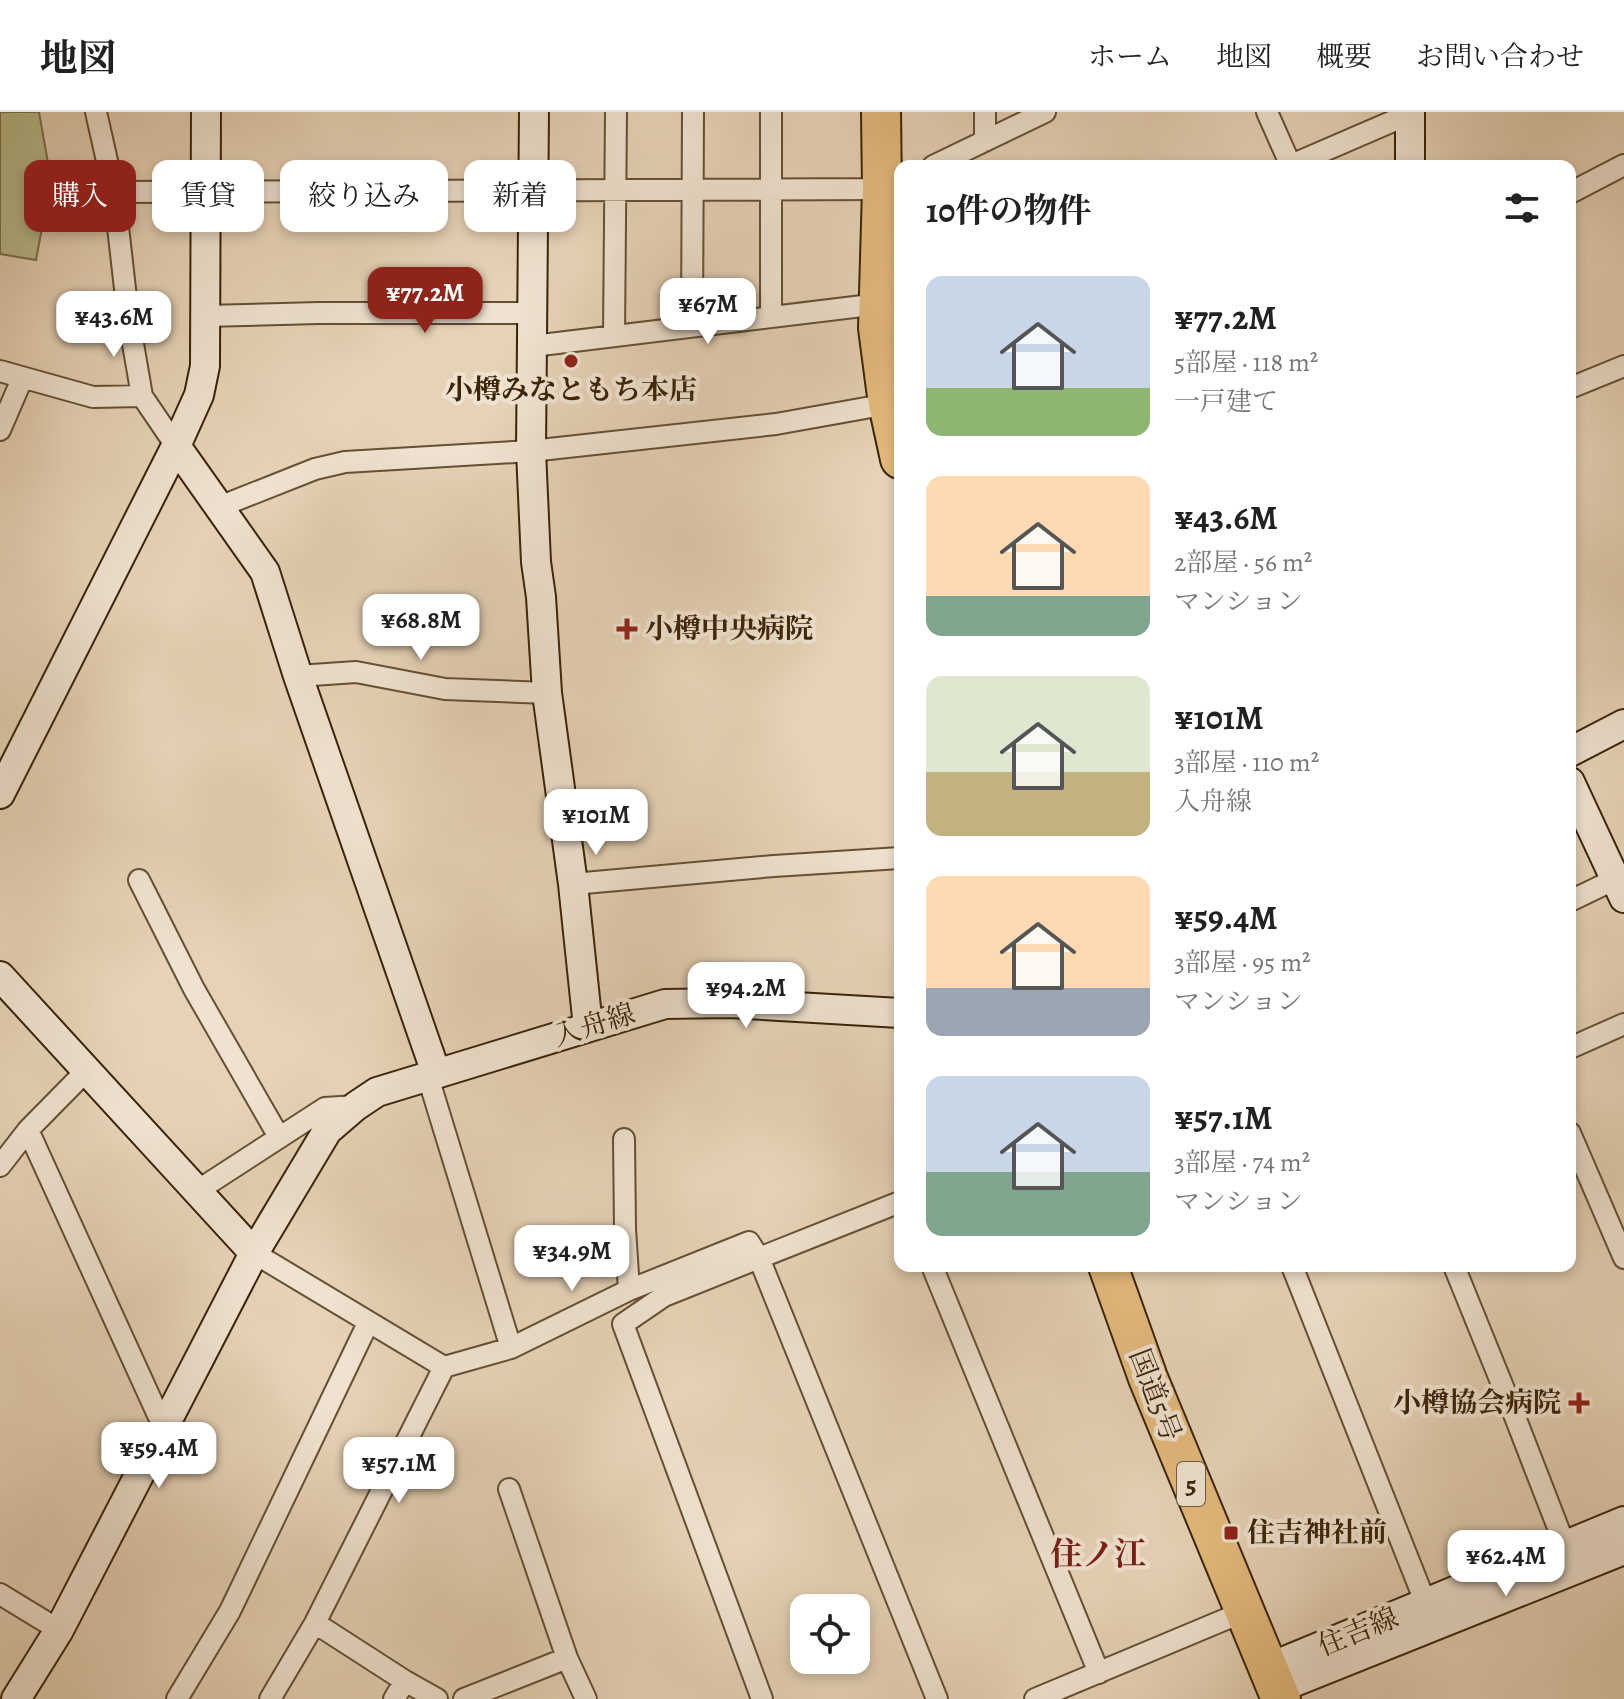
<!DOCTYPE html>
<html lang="ja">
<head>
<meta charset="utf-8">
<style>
  :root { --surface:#fff; --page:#f6f6f6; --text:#222; --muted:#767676; --line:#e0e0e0; --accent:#8f2418 }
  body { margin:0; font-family:Alegreya,"Noto Serif JP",serif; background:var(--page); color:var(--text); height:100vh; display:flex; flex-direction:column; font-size:30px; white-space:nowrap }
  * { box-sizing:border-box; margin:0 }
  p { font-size:26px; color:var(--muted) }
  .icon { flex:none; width:44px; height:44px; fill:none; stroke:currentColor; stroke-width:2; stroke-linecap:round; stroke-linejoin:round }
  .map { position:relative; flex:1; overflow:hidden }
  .drawer { position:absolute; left:894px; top:48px; width:682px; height:1112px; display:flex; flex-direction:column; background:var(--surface); border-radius:16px; box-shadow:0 4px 12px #0003 }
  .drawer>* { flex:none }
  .top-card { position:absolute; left:24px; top:48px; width:750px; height:72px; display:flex; gap:16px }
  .controls { position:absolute; left:790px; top:1482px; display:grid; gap:16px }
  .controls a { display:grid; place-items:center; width:80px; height:80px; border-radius:16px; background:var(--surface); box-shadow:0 4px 12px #0003; font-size:40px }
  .price { position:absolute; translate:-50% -68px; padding:0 18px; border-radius:16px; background:#fff; color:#222; font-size:26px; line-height:52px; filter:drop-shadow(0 2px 4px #0008) }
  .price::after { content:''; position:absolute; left:50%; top:48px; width:24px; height:18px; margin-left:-12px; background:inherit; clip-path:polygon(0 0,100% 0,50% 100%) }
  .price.selected { background:var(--accent); color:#fff }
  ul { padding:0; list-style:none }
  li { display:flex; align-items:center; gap:24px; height:200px; padding:0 32px }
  li span { display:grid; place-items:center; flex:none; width:224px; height:160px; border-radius:16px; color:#555 }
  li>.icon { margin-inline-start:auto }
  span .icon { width:96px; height:96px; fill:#fffc; stroke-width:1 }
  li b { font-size:34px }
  h2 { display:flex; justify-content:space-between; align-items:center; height:96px; padding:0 32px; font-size:34px }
  .pill { padding:0 28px; border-radius:16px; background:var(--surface); box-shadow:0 4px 12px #0003; font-size:28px; line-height:72px }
  .pill.selected { background:var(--accent); color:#fff }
  header { display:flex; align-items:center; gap:48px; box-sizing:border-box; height:112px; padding:0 40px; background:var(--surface); border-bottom:2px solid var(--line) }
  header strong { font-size:38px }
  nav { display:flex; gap:44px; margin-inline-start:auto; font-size:28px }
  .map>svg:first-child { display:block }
  .pitch { fill:#b8bb8c; stroke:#797049; stroke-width:2 }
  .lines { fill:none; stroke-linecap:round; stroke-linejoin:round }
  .street-casing { stroke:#655032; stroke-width:24 }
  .secondary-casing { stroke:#3a2406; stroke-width:32 }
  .highway-casing { stroke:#3a2406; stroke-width:42 }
  .street { stroke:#efe2d0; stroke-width:20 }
  .secondary { stroke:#efe2d0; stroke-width:28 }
  .highway { stroke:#e3b97b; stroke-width:38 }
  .poi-dot { fill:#8f2418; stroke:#efe2d0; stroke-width:3 }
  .labels { text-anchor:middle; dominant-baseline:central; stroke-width:8; stroke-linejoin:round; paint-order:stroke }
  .shield { fill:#efe2d0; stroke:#705d43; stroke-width:2 }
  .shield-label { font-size:26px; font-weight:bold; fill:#3a2406 }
  .poi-label { font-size:28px; font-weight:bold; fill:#3a2406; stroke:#efe2d0; text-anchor:start }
  .street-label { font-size:28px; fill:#3a2406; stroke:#efe2d0 }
  .quarter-label { font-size:32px; font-weight:bold; fill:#7a1f14; stroke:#efe2d0 }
</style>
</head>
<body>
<header>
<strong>地図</strong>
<nav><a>ホーム</a><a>地図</a><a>概要</a><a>お問い合わせ</a></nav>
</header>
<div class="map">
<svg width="1624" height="1587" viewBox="0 0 1624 1587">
  <rect width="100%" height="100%" fill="#e6d2b6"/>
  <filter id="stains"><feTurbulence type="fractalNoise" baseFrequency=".0025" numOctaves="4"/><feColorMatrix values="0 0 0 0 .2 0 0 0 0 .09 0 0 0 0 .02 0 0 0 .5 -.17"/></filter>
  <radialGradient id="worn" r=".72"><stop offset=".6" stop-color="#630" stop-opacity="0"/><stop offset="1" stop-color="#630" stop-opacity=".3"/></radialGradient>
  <path class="pitch" d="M0,0H39L51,68L36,148L0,142Z"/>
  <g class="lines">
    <g class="street-casing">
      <path id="street" d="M96,0L114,80L128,203L142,284L176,334
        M1267,0L1291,54
        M985,29V0
        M933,54L1045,0
        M1289,54L1414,0
        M114,80L882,77L888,72
        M1570,81L1624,53
        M204,204L318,201H532
        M771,205V0
        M692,214L693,0
        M614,224L616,0
        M533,234L879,192
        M0,259L93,285L142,284
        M1570,276L1624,254
        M0,318L22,267
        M219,395L315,357L345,350L531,339L776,312L888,292
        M298,564L356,560L445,577L547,581
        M139,768L194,877L279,1025
        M573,772L774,754L900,746
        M1570,789L1624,763
        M1570,936L1624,912
        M428,965L511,1236
        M28,1018L163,1314
        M1570,1021L1624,1146
        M624,1027L625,1117L629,1178
        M0,1054L28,1018L86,959
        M197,1079L325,996L356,994
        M254,1141L444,1255L511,1236L629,1178L749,1130L759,1146L900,1090
        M932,1154L1099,1561
        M1292,1154L1426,1492
        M1454,1154L1510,1292L1569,1444
        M509,1377L567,1546L586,1587
        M0,1482L59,1518
        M315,1511L405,1569L437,1587
        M177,1587L230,1499L368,1211
        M270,1587L315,1511L444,1255
        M394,1587L405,1569
        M464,1587L567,1546
        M762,1587L623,1212L664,1184L759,1146L937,1587
        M1035,1587L1243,1500"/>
    </g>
    <g class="secondary-casing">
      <path id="secondary" d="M534,0L531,339L536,450L541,485L547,581L573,772L588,915
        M1410,54V0
        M176,334L265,460L298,564L436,961
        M1570,640L1624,612
        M1570,670L1624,786
        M0,682L176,334L199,283L205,254L206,0
        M0,864L254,1141
        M1268,1556L1624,1409
        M1277,1577L1624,1438
        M16,1587L59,1518L254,1141L327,1019L356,994L377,980L665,892L729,891L900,901"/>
    </g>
    <g class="highway-casing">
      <path id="highway" d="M881,0L882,77L878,216L888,292L900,347
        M1108,1154L1148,1266L1281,1587"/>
    </g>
    <use href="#street" class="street"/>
    <use href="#secondary" class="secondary"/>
    <use href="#highway" class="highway"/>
  </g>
  <g class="poi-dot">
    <circle cx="571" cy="249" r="8"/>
    <path d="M623 505h8v8h8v8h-8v8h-8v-8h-8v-8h8z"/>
    <path d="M1575 1279h8v8h8v8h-8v8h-8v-8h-8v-8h8z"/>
    <rect x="1223" y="1413" width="16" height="16" rx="4"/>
  </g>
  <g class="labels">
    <rect class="shield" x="1177" y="1350" width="28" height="44" rx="6"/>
    <g class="shield-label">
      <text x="1191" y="1372">5</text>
    </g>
    <g class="poi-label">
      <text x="571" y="278" text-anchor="middle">小樽みなともち本店</text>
      <text x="645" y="517">小樽中央病院</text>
      <text x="1561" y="1291" text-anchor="end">小樽協会病院</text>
      <text x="1247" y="1421">住吉神社前</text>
    </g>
    <g class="street-label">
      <text transform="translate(594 913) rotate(-17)">入舟線</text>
      <text transform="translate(1155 1283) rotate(69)">国道5号</text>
      <text transform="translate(1358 1520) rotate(-22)">住吉線</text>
    </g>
    <g class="quarter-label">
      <text x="1098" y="1442">住ノ江</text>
    </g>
  </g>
  <rect width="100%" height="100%" filter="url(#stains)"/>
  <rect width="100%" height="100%" fill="url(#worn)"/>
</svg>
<div class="controls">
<a><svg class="icon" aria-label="locate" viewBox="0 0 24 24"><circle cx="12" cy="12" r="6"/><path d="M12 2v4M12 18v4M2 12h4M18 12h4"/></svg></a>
</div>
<b class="price selected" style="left:425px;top:223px">¥77.2M</b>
<b class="price" style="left:708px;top:234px">¥67M</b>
<b class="price" style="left:114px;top:247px">¥43.6M</b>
<b class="price" style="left:421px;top:550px">¥68.8M</b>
<b class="price" style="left:596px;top:745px">¥101M</b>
<b class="price" style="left:746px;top:918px">¥94.2M</b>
<b class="price" style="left:572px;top:1181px">¥34.9M</b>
<b class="price" style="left:159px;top:1378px">¥59.4M</b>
<b class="price" style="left:399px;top:1393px">¥57.1M</b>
<b class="price" style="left:1506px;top:1486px">¥62.4M</b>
<div class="top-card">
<a class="pill selected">購入</a>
<a class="pill">賃貸</a>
<a class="pill">絞り込み</a>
<a class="pill">新着</a>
</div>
<section class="drawer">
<h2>10件の物件<svg class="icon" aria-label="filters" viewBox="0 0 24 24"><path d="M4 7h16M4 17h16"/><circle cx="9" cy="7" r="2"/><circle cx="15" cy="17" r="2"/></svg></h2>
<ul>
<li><span style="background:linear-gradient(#c9d6e8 70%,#8fb573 0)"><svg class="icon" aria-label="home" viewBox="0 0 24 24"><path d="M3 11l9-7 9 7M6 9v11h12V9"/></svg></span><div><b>¥77.2M</b><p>5部屋 · 118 m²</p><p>一戸建て</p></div></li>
<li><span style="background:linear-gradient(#ffd9b3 75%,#7fa58c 0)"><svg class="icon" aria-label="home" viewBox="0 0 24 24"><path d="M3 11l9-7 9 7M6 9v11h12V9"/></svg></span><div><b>¥43.6M</b><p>2部屋 · 56 m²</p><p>マンション</p></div></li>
<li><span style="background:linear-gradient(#dfe7d0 60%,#c2b280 0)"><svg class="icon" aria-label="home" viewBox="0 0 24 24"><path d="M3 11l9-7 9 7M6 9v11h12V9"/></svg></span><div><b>¥101M</b><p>3部屋 · 110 m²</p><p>入舟線</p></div></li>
<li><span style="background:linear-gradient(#ffd9b3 70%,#9aa5b1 0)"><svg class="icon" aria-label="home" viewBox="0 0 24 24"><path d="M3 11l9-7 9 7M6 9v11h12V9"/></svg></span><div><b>¥59.4M</b><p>3部屋 · 95 m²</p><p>マンション</p></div></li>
<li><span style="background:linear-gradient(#c9d6e8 60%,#7fa58c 0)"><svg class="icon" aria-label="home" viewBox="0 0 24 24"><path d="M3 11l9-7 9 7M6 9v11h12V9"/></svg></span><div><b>¥57.1M</b><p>3部屋 · 74 m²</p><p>マンション</p></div></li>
</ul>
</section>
</div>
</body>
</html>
